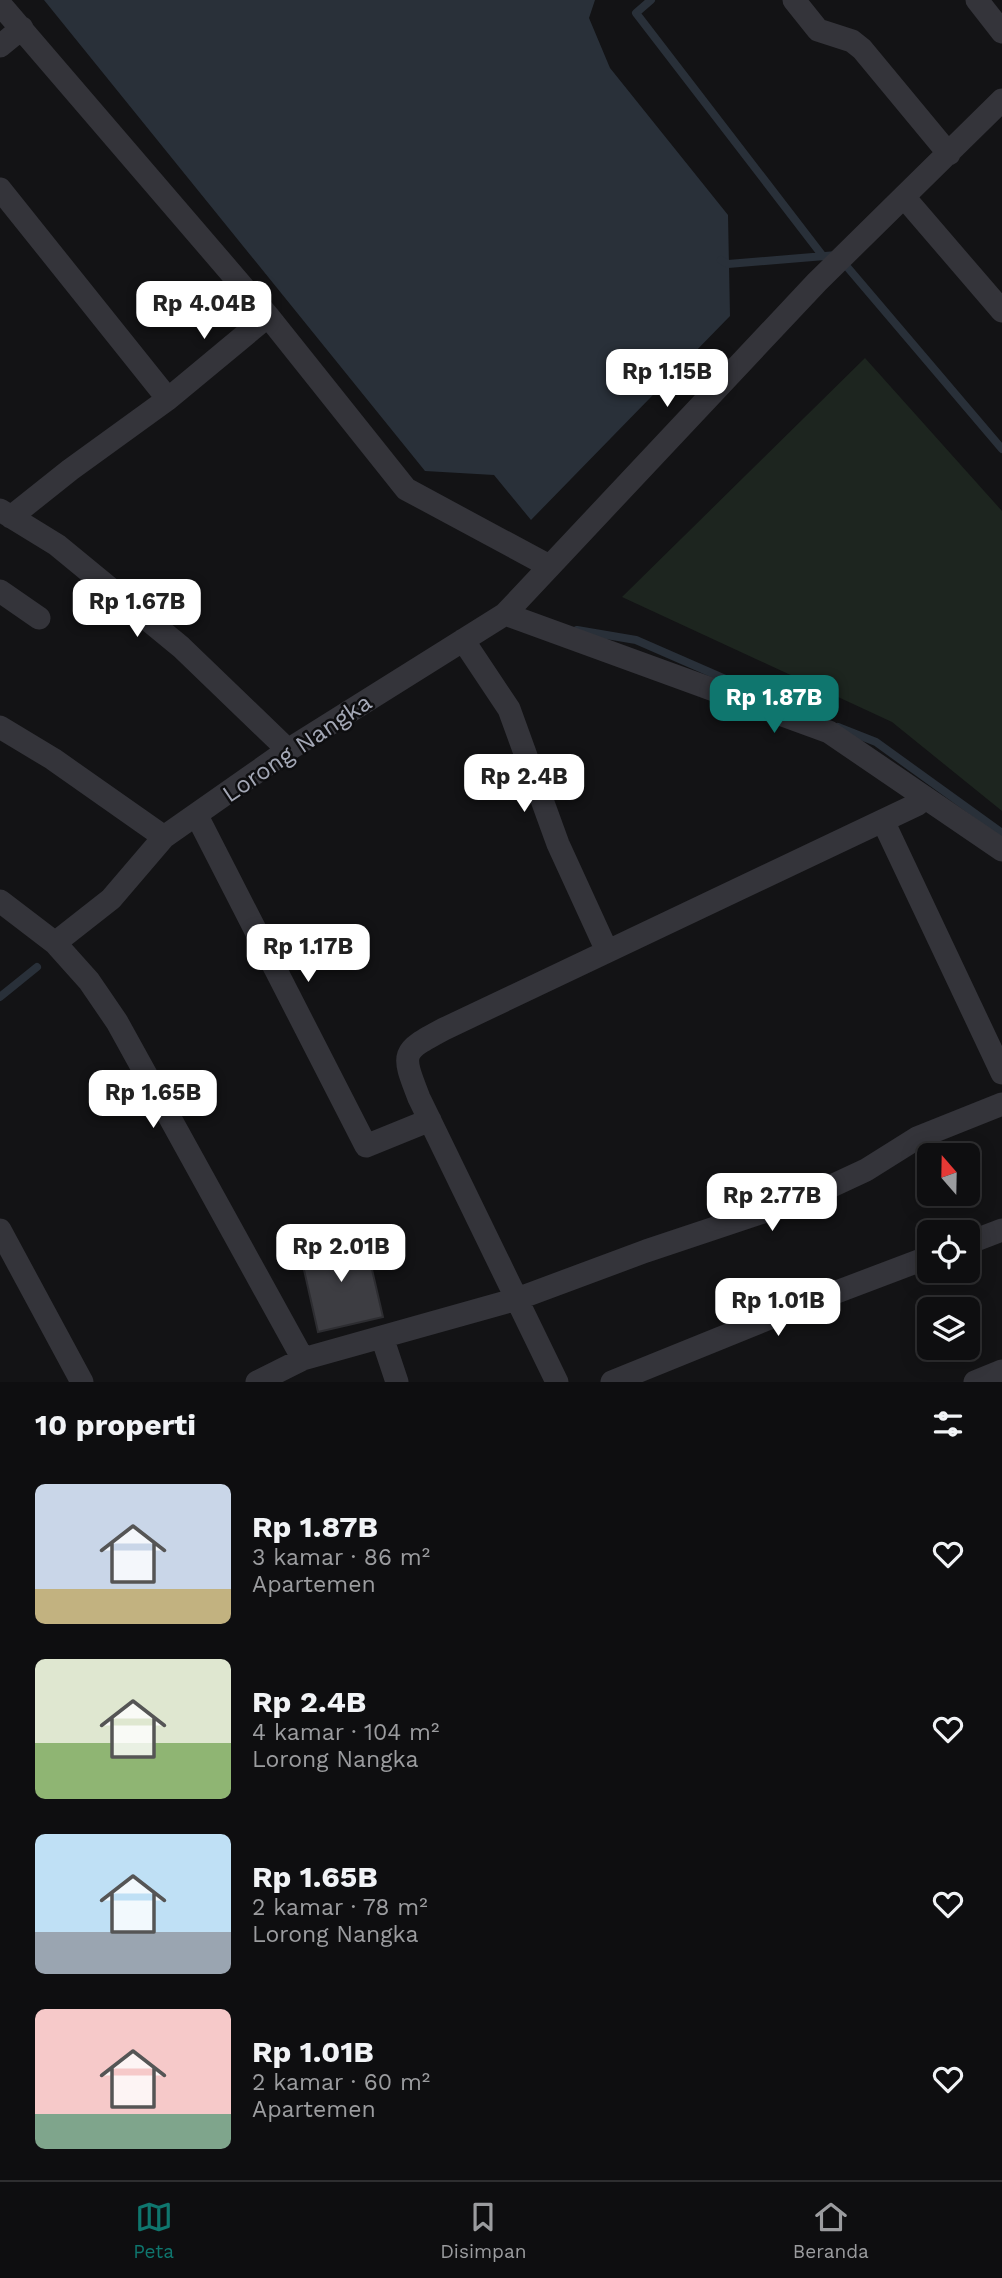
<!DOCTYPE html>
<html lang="id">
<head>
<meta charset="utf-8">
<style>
  :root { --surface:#0e0e10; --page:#1c1c1e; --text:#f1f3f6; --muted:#9b9c9f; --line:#2e2e30; --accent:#0f766e }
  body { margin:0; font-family:"Work Sans",sans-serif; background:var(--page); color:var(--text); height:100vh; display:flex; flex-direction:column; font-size:26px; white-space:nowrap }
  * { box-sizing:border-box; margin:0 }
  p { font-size:23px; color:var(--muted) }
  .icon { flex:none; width:38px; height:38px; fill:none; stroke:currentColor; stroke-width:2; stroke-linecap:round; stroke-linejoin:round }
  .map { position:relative; height:1382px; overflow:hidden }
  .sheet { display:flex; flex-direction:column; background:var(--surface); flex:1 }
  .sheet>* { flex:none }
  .needle { width:46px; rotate:340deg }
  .controls { position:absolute; left:917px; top:1143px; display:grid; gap:14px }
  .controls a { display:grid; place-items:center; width:63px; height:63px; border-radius:10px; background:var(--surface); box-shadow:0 4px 18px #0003,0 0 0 2px var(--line); font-size:35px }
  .price { position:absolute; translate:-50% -60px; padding:0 16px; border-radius:14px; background:#fff; color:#222; font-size:23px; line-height:46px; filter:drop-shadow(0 2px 4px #0008) }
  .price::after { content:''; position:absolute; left:50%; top:42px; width:21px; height:16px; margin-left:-10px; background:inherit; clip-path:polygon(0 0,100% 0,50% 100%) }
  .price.on { background:var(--accent); color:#fff }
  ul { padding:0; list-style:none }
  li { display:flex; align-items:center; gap:21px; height:175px; padding:0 35px }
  li span { display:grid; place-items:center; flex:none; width:196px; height:140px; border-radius:10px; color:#555 }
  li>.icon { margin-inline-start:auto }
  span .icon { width:84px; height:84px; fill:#fffc; stroke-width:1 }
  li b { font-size:30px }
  h2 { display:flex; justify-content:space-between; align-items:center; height:84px; padding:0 35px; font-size:30px }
  .tab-bar { display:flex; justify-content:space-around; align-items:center; height:98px; border-top:2px solid var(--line); background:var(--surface); font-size:19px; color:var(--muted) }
  .tab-bar a { display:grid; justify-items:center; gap:4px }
  .tab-bar .on { color:var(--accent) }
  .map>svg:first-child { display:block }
  .green { fill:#1d251f }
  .water { fill:#293039 }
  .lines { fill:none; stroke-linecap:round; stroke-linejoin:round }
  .stream { stroke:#293039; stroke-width:8 }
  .building { fill:#3d3d42; stroke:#2d2d31; stroke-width:2 }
  .street { stroke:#34343a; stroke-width:23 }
  .labels { text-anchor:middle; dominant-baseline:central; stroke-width:5; stroke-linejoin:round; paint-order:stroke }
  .street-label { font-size:24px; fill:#a4a8b6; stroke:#0e0e10 }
</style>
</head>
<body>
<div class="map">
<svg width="1002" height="1382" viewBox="0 0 1002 1382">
  <rect width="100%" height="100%" fill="#131315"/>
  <path class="green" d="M865,358L1002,511V811L892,722L622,597Z"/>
  <path class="water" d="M44,0H595L589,18L610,68L728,215L730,316L531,520L494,475L425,471Z"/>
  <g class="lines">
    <path class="stream" d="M651,0L636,13L822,255
      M721,260L728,264L837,255L1002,449
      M577,630L636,640L771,699
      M838,727L876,742L1002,833
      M0,997L37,967"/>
  </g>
  <path class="building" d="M364,1235L383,1317L318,1332L300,1252Z"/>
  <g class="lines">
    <path class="street" d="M794,0L818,30L852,41L862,49L949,154
      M977,0L1002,32
      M0,4L268,316L406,489L549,566
      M0,46L22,28
      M0,189L168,399
      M904,197L1002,311
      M0,510L57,545L181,647L288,750
      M11,517L70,470L168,399L268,316
      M0,591L39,618
      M505,614L829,732L1002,850
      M463,640L509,709L558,844L607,951
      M0,727L53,759L164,837
      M197,816L366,1146L430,1120
      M883,821L1002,1073
      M0,901L55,943L89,981L117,1022L303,1359
      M55,943L111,899L164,837L288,750L505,614L817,282L1002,100
      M0,1230L82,1382
      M968,1243L1002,1230
      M382,1337L397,1382
      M257,1382L303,1359L517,1299L646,1251L808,1197L866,1170L917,1138L1002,1104
      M557,1382L419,1098C401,1052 401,1052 444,1029L918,804
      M612,1382L797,1307L929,1257
      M975,1382L1002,1371"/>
  </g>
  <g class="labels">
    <g class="street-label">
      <text transform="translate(297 748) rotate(-34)">Lorong Nangka</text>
    </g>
  </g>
</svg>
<div class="controls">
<a><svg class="needle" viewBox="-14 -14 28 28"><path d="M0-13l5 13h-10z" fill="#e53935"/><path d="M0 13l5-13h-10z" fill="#9b9c9f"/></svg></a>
<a><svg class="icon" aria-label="locate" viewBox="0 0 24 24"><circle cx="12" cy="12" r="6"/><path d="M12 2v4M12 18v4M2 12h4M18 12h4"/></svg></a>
<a><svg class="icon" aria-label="layers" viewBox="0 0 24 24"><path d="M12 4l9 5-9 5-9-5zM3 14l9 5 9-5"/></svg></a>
</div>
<b class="price" style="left:204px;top:341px">Rp 4.04B</b>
<b class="price" style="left:667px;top:409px">Rp 1.15B</b>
<b class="price" style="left:137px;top:639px">Rp 1.67B</b>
<b class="price on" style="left:774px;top:735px">Rp 1.87B</b>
<b class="price" style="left:524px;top:814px">Rp 2.4B</b>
<b class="price" style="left:308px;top:984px">Rp 1.17B</b>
<b class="price" style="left:153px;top:1130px">Rp 1.65B</b>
<b class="price" style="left:772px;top:1233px">Rp 2.77B</b>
<b class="price" style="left:341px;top:1284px">Rp 2.01B</b>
<b class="price" style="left:778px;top:1338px">Rp 1.01B</b>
</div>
<section class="sheet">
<h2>10 properti<svg class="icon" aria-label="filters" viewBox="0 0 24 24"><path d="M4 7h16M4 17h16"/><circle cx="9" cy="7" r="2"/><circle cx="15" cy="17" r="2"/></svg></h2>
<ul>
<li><span style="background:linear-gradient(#c9d6e8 75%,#c2b280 0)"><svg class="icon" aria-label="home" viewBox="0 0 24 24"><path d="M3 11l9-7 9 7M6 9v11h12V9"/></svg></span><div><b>Rp 1.87B</b><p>3 kamar · 86 m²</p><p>Apartemen</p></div><svg class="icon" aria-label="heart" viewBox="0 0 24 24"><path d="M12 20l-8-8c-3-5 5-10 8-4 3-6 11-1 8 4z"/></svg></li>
<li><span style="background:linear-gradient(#dfe7d0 60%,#8fb573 0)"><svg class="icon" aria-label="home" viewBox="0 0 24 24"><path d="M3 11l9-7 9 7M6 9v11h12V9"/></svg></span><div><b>Rp 2.4B</b><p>4 kamar · 104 m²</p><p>Lorong Nangka</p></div><svg class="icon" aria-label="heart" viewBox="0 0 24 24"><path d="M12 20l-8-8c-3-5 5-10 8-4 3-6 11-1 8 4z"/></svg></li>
<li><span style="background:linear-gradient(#bfe0f5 70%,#9aa5b1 0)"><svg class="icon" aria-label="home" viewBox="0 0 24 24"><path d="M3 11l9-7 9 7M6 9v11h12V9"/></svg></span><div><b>Rp 1.65B</b><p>2 kamar · 78 m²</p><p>Lorong Nangka</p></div><svg class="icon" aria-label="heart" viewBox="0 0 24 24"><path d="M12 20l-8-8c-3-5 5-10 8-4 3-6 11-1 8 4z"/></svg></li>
<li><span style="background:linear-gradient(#f6c9c9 75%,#7fa58c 0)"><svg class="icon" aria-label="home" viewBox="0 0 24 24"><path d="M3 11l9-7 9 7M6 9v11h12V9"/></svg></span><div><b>Rp 1.01B</b><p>2 kamar · 60 m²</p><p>Apartemen</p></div><svg class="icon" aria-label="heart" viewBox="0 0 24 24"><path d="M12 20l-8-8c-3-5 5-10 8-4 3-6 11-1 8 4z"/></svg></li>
</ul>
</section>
<nav class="tab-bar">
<a class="on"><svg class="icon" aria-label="map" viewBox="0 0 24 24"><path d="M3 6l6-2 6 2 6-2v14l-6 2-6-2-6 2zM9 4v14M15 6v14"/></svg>Peta</a>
<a><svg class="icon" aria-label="saved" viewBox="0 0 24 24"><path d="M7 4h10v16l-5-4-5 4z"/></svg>Disimpan</a>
<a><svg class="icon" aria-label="home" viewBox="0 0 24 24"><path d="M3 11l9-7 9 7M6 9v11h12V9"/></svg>Beranda</a>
</nav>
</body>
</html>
